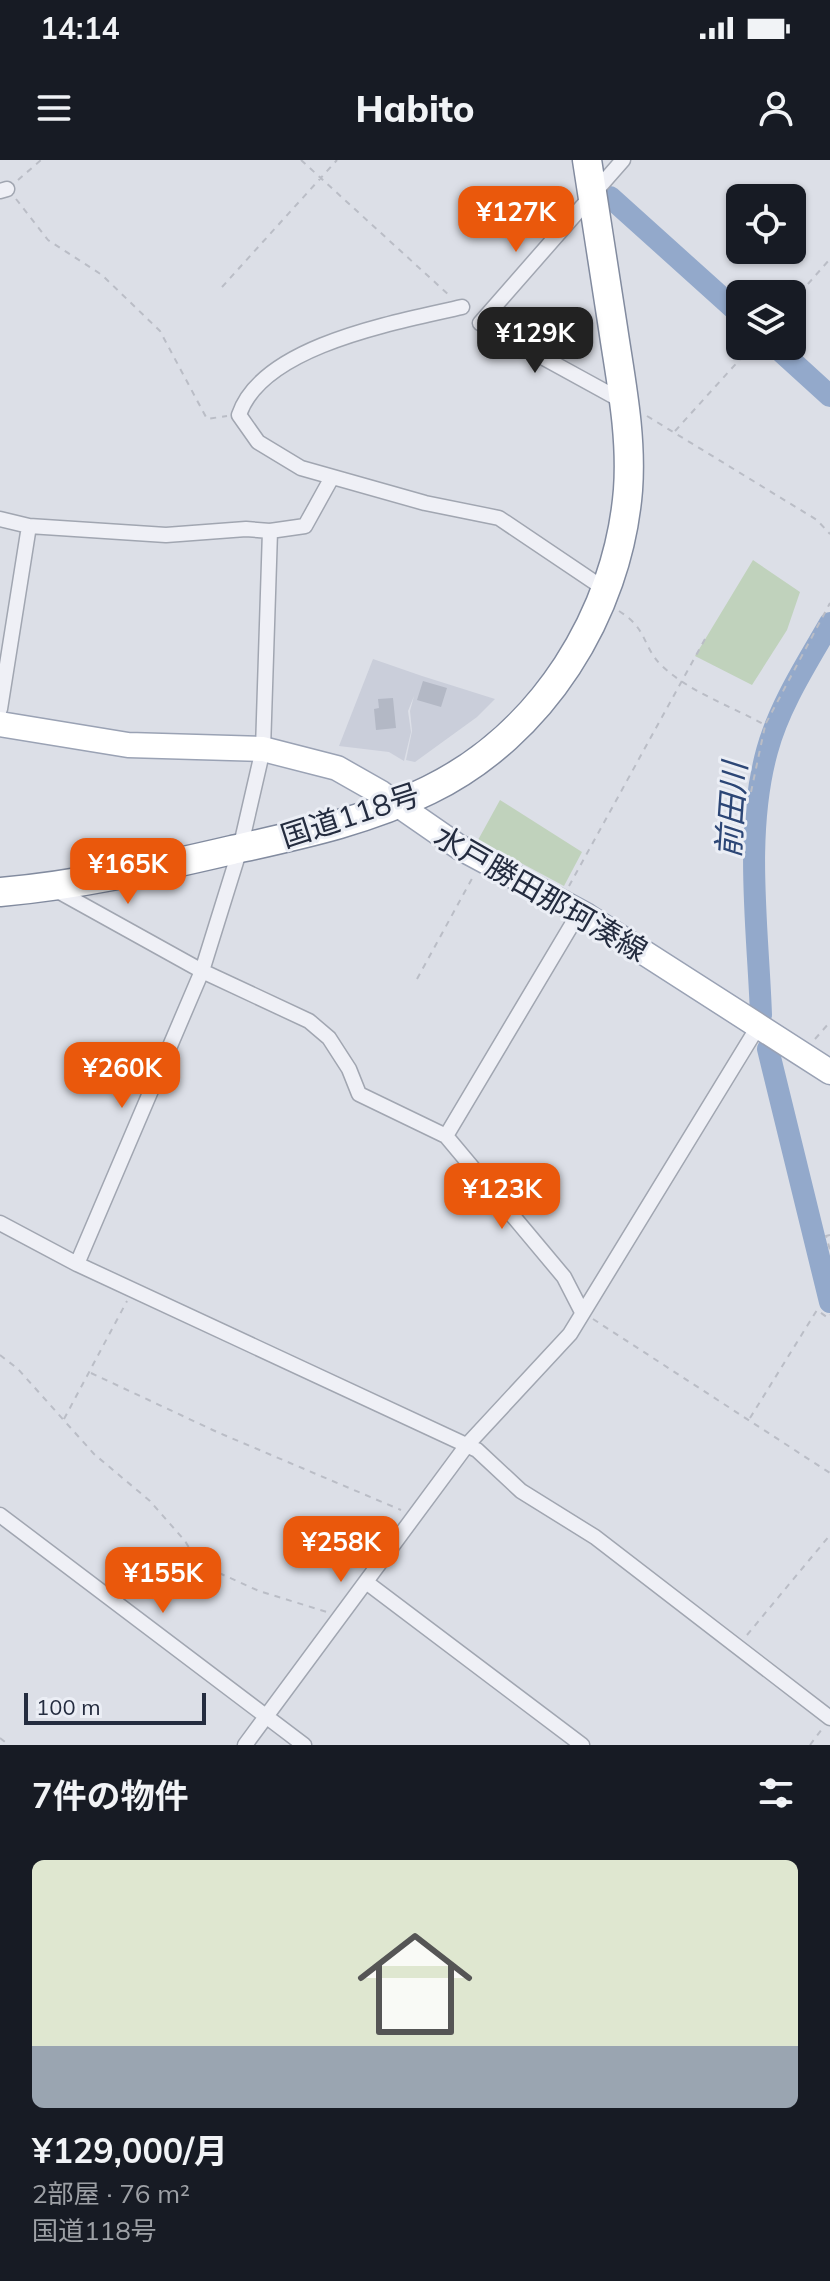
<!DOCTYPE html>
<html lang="ja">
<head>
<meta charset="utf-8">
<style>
  :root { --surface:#171b24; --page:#20242c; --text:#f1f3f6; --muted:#9ea1a6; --accent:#ea580c }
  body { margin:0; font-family:Mulish,"Noto Sans JP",sans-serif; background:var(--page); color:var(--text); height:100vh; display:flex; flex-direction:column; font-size:30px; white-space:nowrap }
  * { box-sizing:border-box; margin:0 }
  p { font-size:26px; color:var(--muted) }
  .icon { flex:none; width:44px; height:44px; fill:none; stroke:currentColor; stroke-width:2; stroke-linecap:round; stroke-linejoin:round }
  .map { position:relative; height:1585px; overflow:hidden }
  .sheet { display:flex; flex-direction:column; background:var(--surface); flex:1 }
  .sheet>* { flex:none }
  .tools { position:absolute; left:726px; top:24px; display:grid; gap:16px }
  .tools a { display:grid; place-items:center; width:80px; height:80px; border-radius:12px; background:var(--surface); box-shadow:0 2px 6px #0004; font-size:40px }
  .scale { position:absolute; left:24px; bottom:20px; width:182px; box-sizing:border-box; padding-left:8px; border:4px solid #242c3f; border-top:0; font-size:22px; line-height:28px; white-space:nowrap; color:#242c3f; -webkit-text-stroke:6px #ebeef5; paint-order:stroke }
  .price { position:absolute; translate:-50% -68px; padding:0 18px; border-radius:16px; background:var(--accent); color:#fff; font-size:26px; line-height:52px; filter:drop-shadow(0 2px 4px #0008) }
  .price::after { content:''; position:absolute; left:50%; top:48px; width:24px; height:18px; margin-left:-12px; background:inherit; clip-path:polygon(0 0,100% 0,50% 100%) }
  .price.active { background:#222; color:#fff }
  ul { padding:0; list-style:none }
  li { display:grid; align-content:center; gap:16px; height:424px; padding:0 32px }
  li span { display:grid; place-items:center; height:248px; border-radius:12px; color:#555 }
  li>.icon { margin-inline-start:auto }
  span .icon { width:144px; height:144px; fill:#fffc; stroke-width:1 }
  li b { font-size:34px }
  h2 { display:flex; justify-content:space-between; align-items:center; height:96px; padding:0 32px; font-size:34px }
  .status { display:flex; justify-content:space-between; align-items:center; height:56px; padding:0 40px; background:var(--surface); direction:ltr }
  .status svg { height:22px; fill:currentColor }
  header { display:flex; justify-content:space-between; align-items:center; height:104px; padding:0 32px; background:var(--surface); font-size:36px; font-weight:800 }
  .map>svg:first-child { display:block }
  .built { fill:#caceda }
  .green { fill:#c0d2bc }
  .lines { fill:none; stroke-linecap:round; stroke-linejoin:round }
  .river { stroke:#93a9cb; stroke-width:22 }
  .building { fill:#b3b8c5 }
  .street-casing { stroke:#a1a6b1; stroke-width:17 }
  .primary-casing { stroke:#9aa2b4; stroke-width:27 }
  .highway-casing { stroke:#828b9f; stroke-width:31 }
  .path { stroke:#babdc6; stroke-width:2; stroke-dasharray:6 6; stroke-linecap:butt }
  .street { stroke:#eff0f6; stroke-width:14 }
  .primary { stroke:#fff; stroke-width:24 }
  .highway { stroke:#fff; stroke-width:28 }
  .labels { text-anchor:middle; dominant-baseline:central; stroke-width:6; stroke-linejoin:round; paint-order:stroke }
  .street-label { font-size:30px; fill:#242c3f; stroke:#ebeef5 }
  .water-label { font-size:32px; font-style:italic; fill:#2c4676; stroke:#ebeef5 }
</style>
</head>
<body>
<div class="status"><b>14:14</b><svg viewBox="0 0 49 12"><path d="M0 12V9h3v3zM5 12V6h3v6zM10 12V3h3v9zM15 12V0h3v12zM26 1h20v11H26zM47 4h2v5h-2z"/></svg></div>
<header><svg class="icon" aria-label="menu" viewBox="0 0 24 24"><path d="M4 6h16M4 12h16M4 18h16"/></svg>Habito<svg class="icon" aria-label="person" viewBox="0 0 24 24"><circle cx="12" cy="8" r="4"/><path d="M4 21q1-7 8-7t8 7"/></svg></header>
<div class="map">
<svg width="830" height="1585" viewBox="0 0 830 1585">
  <rect width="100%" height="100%" fill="#dcdfe7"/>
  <path class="built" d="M373,499L422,516L495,539L477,557L415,602L406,600L412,571L410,551L414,536L408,551L411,572L404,601L389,592L339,586Z"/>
  <path class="green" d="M753,400L800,432L787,470L752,525L695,496Z
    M500,640L582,692L564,726L478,680Z"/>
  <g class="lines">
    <path class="river" d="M610,37L740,154
      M775,186L830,236
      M761,855C758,769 744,675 767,591C779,546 807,503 830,463
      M768,889L830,1142"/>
  </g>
  <path class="building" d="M423,521L447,528L441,547L417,540Z
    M393,538L396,568L376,570L374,549L379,548L378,539Z"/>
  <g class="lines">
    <g class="street-casing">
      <path id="street" d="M623,0L480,163L626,243
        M0,31L7,29
        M462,147C398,162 262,185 239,255L258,282L301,308L425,343L499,358L606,430
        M0,359L29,366L0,549
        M29,366L166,375L246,369L270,371
        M56,730L202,811L309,861L329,878L349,909L359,934L446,976L580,751
        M446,976L564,1117L582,1152
        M0,1063L77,1104L477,1290L521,1331L595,1377L830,1558
        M77,1104L202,811L240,689L263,589L270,371L305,366L331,319
        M0,1355L304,1585
        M366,1422L582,1585
        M245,1585L467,1285L570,1174L759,865"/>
    </g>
    <g class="primary-casing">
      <path id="primary" d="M0,564L128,585L263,589L337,608L381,633L459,687L587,756L830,912"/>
    </g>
    <g class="highway-casing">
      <path id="highway" d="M0,732C79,725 155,708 232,690C299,675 367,661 429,630C542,575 618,454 628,330C632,275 621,222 613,168C604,112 596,56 587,0"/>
    </g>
    <path class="path" d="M301,0L450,136
      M18,20L41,0
      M16,39L48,80L102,115L160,171L207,259L227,256
      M222,127L337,0
      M792,142L830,99
      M647,256L817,360L830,374
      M675,271L752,186
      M619,451C648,469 642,486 661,505C689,532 731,546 765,565L830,443
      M751,632L765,566
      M569,726L705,479
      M417,819L474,715
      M815,879L830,862
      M830,1075L826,1076L830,1090
      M593,1159L830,1313
      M0,1195L18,1209L94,1294L150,1341L185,1381L199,1404L259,1431L327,1452
      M91,1213L217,1272L401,1350
      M750,1258L817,1150L828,1158L830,1155
      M64,1259L127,1141
      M747,1475L830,1375
      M0,1578L9,1585
      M810,1585L822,1569"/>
    <use href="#street" class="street"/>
    <use href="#primary" class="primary"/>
    <use href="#highway" class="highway"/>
  </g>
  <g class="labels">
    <g class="street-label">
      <text transform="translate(350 655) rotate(-18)">国道118号</text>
      <text transform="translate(541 733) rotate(30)">水戸勝田那珂湊線</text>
    </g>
    <g class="water-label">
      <text transform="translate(731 650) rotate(-86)">前田川</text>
    </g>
  </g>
</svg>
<div class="tools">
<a><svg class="icon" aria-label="locate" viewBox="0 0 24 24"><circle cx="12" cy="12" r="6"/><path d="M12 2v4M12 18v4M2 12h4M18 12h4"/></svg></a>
<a><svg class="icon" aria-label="layers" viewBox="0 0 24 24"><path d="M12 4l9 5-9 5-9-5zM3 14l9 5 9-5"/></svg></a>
</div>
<div class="scale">100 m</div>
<b class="price" style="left:516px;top:94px">¥127K</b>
<b class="price active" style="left:535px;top:215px">¥129K</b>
<b class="price" style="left:128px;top:746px">¥165K</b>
<b class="price" style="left:122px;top:950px">¥260K</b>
<b class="price" style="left:502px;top:1071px">¥123K</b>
<b class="price" style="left:341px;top:1424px">¥258K</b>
<b class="price" style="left:163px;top:1455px">¥155K</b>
</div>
<section class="sheet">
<h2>7件の物件<svg class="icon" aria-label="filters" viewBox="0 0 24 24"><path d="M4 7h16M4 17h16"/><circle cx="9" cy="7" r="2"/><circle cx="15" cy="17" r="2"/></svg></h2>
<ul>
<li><span style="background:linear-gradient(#dfe7d0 75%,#9aa5b1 0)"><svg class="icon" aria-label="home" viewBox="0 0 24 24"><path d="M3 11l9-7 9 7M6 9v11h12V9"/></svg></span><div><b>¥129,000/月</b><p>2部屋 · 76 m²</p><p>国道118号</p></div></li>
</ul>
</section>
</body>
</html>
